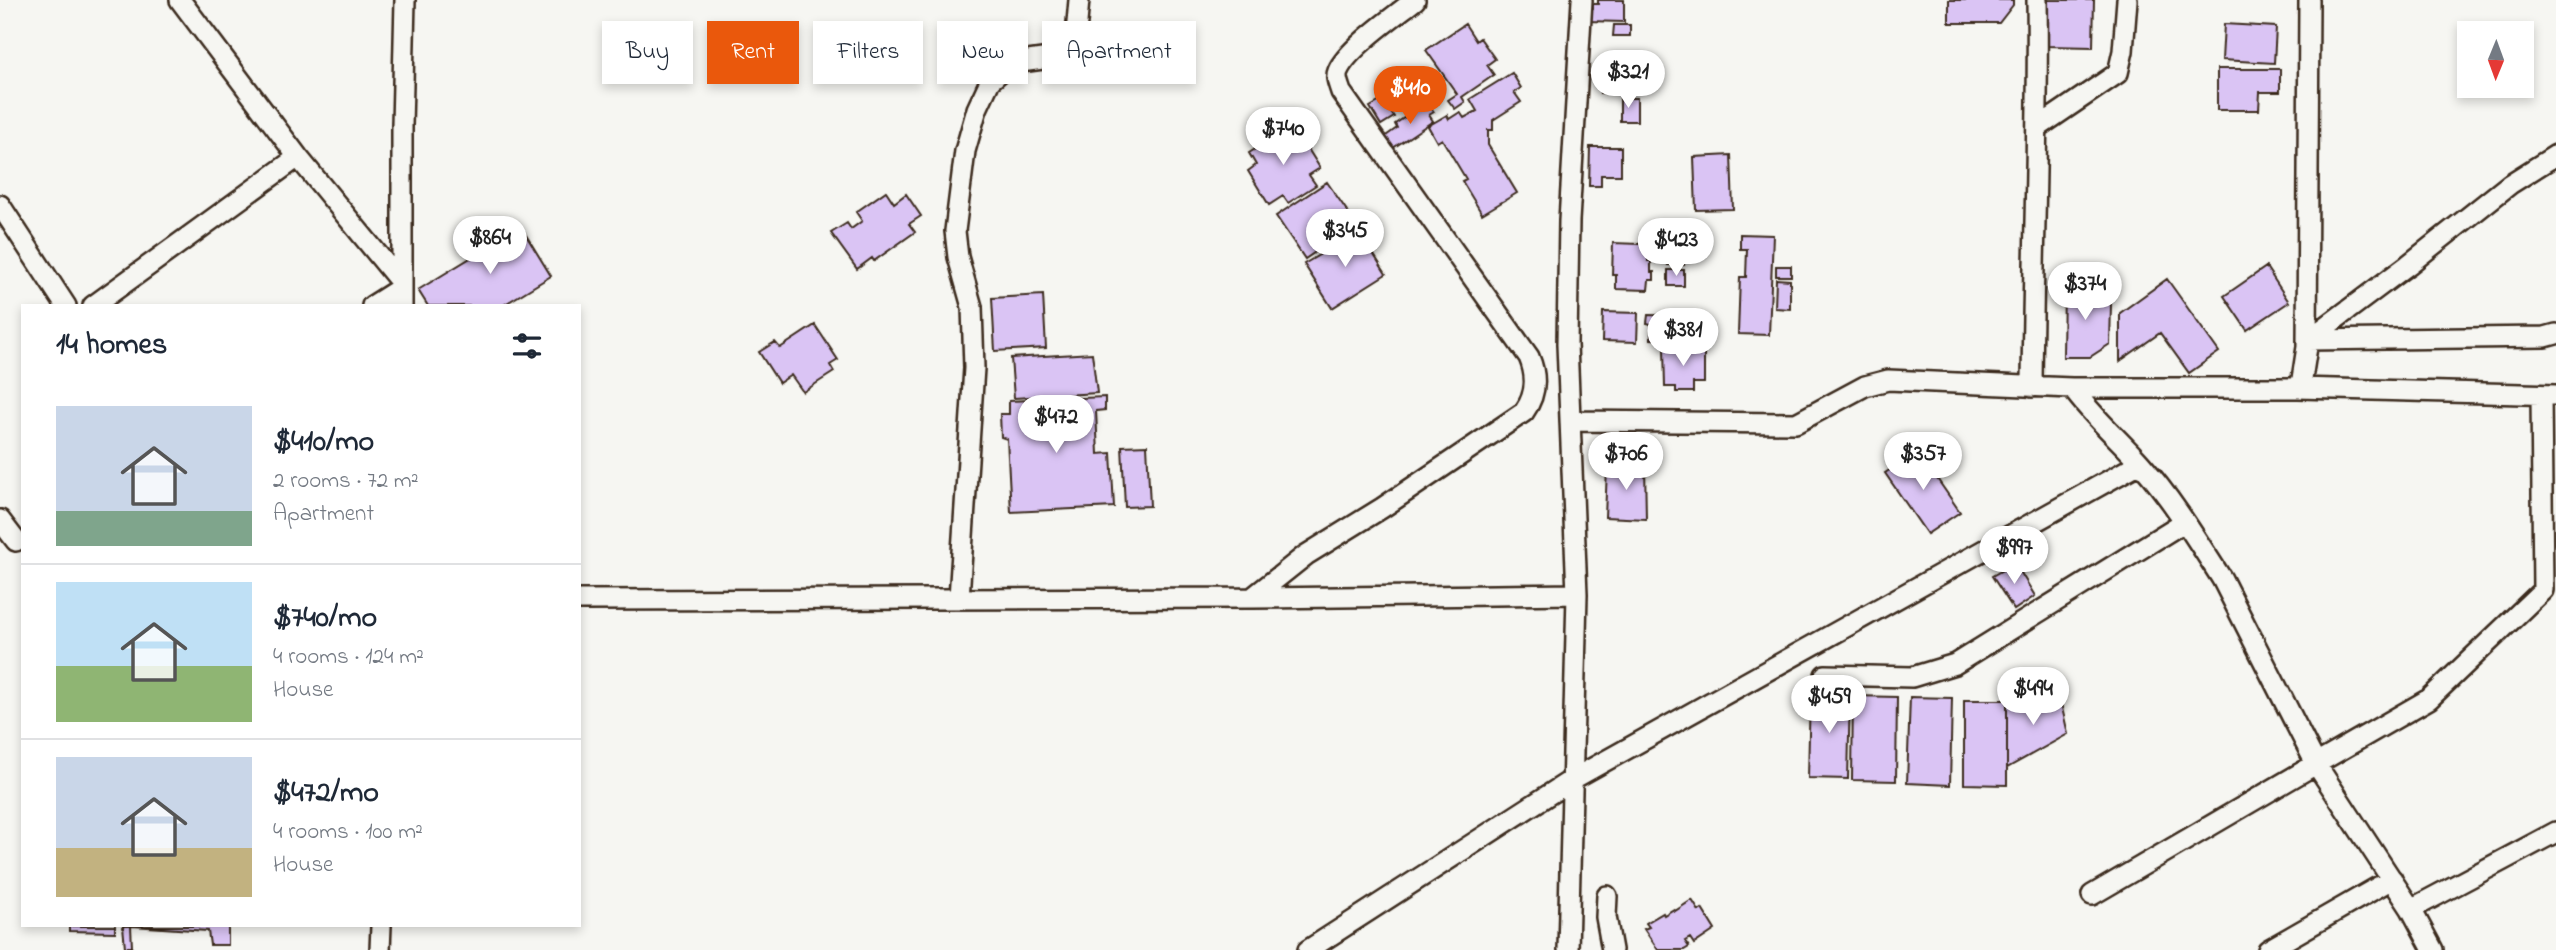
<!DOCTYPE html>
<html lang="en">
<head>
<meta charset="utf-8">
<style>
  :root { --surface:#fff; --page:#f6f6f7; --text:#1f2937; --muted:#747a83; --line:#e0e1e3; --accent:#ea580c }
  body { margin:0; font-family:"Indie Flower",sans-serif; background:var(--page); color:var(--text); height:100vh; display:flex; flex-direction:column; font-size:26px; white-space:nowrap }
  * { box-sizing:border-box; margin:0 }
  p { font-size:23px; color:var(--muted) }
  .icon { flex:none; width:38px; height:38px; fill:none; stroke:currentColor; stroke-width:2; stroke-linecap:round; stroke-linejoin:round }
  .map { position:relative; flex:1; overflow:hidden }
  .drawer { position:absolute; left:21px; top:304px; width:560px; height:623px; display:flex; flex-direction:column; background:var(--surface); border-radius:0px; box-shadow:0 4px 10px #0003 }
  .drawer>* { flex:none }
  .hud { position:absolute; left:602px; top:21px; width:665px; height:63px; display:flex; gap:14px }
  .needle { width:46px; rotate:181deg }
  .fabs { position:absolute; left:2457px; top:21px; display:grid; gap:14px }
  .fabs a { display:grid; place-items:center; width:77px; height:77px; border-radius:0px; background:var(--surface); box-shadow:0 4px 10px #0003; font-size:35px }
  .price { position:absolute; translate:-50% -60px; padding:0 16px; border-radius:24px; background:#fff; color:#222; font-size:23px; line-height:46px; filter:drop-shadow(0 2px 4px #0008) }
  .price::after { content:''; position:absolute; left:50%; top:42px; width:21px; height:16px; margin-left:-10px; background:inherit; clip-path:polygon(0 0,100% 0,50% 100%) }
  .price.current { background:var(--accent); color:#fff }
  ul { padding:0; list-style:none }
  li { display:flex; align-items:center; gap:21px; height:175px; padding:0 35px }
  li+li { border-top:2px solid var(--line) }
  li span { display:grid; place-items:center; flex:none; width:196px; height:140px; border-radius:0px; color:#555 }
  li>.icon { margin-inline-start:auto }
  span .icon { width:84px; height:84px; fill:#fffc; stroke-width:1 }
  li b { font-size:30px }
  h2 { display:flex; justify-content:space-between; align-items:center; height:84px; padding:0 35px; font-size:30px }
  .chip { padding:0 24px; border-radius:0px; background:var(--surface); box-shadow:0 4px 10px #0003; font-size:24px; line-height:63px }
  .chip.current { background:var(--accent); color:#fff }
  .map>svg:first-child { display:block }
  .building { fill:#dac4f4; stroke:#3b2a1e; stroke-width:2 }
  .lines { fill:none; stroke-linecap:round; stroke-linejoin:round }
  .minor-casing { stroke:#3b2a1e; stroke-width:24 }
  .minor { stroke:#f6f6f2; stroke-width:19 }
</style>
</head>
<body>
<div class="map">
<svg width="2556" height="950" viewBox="0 0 2556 950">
  <rect width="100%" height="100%" fill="#f6f6f2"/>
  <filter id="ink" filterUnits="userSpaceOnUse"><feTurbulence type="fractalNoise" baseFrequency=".0143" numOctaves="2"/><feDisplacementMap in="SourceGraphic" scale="14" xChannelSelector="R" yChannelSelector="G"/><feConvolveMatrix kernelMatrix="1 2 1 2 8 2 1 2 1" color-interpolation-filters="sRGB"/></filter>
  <g filter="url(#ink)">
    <path class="building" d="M1598,0H1624V22L1586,21V4H1598Z
      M1949,0H2013V5L1999,23H1949Z
      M2046,0H2094L2093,47L2046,46Z
      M1465,24L1476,41L1480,38L1495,59L1487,65L1494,75L1462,97L1465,102L1455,109L1448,100L1457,94L1426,50Z
      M2224,24L2276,27L2274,63L2222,60Z
      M1614,25H1630V36H1613Z
      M1601,65H1625V70H1636V93H1600Z
      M2217,69H2280V92H2260L2259,110H2217Z
      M1512,73L1521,88L1514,92L1521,102L1493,120V130H1488V145L1517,193L1482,214L1462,181L1466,179L1442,139L1437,142L1428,126L1447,115L1449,119L1460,112L1464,118L1477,111L1470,99Z
      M1404,85L1407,90L1412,87L1420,100L1405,110L1401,104L1390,111L1394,117L1381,125L1370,107L1382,100L1386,105L1389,103L1385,97Z
      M1620,98H1637V121H1620Z
      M1427,102L1434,112L1429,115L1433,121L1390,150L1383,138L1397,128L1395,124Z
      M1293,125L1320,168L1309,175L1316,185L1288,203L1283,196L1269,205L1248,171L1256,165L1249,153Z
      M1590,147H1621V175H1601V186H1589Z
      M1731,155L1733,209L1696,210L1694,157Z
      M1327,182L1356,224L1305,259L1276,216Z
      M886,191L894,203L906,194L921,216L909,224L915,232L874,261L872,258L857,269L831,233L847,223L851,229L862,221L856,212Z
      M521,227L551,276L502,306H428L418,290Z
      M1669,230L1685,231L1684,265H1668Z
      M1359,231L1386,274L1332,308L1304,264Z
      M1740,234L1773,235L1769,335L1738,334L1740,277H1746L1747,249H1740Z
      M1640,242H1648V261H1651V272H1654V280H1649L1648,290L1616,289V275H1612L1613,243L1640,244Z
      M1776,266H1791V276H1776Z
      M2266,267L2289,302L2247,330L2224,296Z
      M1668,270H1684V286H1668Z
      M1776,279L1790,280V309L1775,308Z
      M2167,279L2219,352L2189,373L2160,333L2120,361V313Z
      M2064,285H2085L2111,303L2110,344L2090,357H2063Z
      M1043,295L1046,348L995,351L992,298Z
      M1603,312L1638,313L1637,342L1602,341Z
      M1648,315L1687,316V340L1651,339V324L1647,323Z
      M815,325L838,360L830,365L834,372L803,392L791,375L779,383L759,352L775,342L780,348Z
      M1664,347H1692V353L1704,352V383H1693V392H1676V387H1665Z
      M1092,353L1097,393L1014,398L1011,358Z
      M1105,397V410L1096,411L1098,454L1111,453L1114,507L1011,512L1007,439L1001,437L1000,414H1009V401Z
      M1147,445L1150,506L1125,507L1122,446Z
      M1918,451L1960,512L1927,534L1885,473Z
      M1628,464H1645L1646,519L1605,517L1607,468H1628Z
      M2015,563L2035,596L2014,610L1992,576Z
      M1810,691L1850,692L1848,779L1808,778Z
      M1853,696L1897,697L1896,781L1852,780Z
      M1910,697L1952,698L1950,785L1907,783Z
      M2060,699L2068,734L2007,768V700Z
      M1964,700H2007V785L1964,784Z
      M1692,900L1699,911L1702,909L1715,930L1694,944L1690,938L1685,941L1689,947L1684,950H1658L1644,929L1649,927L1646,923L1663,913L1664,915L1674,909L1675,911Z
      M69,926H115V932L69,931Z
      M123,926H131L132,947H125Z
      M132,926H228V945H210L208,931Z"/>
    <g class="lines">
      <g class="minor-casing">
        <path id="minor" d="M180,0L298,157L402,284
          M2037,128L2118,73L2123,51L2127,0
          M0,205L66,306
          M93,306L298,157
          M372,306L402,287
          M402,306V126L405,0
          M2308,340L2408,265L2510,184L2556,155
          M2308,340L2545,337L2556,334
          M2032,387C2033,258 2039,129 2037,0
          M2072,388C2092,416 2118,438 2141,464C2172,499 2197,540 2222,579L2316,764L2429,699L2543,590L2541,395
          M2298,388L2302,379L2307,347L2309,0
          M1571,421L1796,423L1865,386L1888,380L2072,388H2298L2556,395
          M0,520L16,541
          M959,598L974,368L972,307L958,257L955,231L965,151L977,109L990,81L1005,68L1021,62L1050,58L1064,52L1076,34L1079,0
          M1252,598L1306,555L1382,508L1524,412C1537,394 1537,376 1529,357L1341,92C1339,85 1335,78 1338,71C1347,49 1396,15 1415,0
          M579,600L1252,598L1577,594
          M1825,675L1912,677L1955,664L2184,522
          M2092,895L2316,764L2411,909L2433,950
          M1607,896L1606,917L1612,950
          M2411,909L2556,832
          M380,950L381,926
          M1308,950L1573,779L2140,463
          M1568,950L1577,594L1567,344L1569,221L1582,0
          M2268,950L2392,879"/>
      </g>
      <use href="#minor" class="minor"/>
    </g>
  </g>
</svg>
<div class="fabs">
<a><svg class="needle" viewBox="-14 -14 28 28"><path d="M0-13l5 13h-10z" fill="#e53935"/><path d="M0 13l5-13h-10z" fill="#747a83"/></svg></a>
</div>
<b class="price" style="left:1628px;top:110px">$321</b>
<b class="price current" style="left:1410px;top:126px">$410</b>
<b class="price" style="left:1283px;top:167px">$740</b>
<b class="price" style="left:1345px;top:269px">$345</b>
<b class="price" style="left:490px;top:276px">$864</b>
<b class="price" style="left:1676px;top:278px">$423</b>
<b class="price" style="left:2085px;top:322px">$374</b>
<b class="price" style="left:1683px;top:368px">$381</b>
<b class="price" style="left:1056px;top:455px">$472</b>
<b class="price" style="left:1626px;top:492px">$706</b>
<b class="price" style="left:1923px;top:492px">$357</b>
<b class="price" style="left:2014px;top:586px">$997</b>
<b class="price" style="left:2033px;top:727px">$494</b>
<b class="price" style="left:1829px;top:735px">$459</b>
<div class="hud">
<a class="chip">Buy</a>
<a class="chip current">Rent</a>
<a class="chip">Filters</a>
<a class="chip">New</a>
<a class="chip">Apartment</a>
</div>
<section class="drawer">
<h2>14 homes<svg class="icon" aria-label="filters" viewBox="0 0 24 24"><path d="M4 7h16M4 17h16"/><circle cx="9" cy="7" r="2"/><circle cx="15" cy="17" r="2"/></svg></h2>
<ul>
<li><span style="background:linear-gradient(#c9d6e8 75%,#7fa58c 0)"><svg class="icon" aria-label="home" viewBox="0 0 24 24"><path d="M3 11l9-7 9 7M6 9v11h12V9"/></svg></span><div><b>$410/mo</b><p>2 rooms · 72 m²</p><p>Apartment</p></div></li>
<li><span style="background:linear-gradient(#bfe0f5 60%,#8fb573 0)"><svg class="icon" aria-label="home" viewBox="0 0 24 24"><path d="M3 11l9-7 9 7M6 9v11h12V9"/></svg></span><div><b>$740/mo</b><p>4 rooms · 124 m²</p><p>House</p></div></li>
<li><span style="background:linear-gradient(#c9d6e8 65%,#c2b280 0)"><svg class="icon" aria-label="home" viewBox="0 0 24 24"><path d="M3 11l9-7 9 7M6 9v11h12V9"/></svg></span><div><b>$472/mo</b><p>4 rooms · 100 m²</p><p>House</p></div></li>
</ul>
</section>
</div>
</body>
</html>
